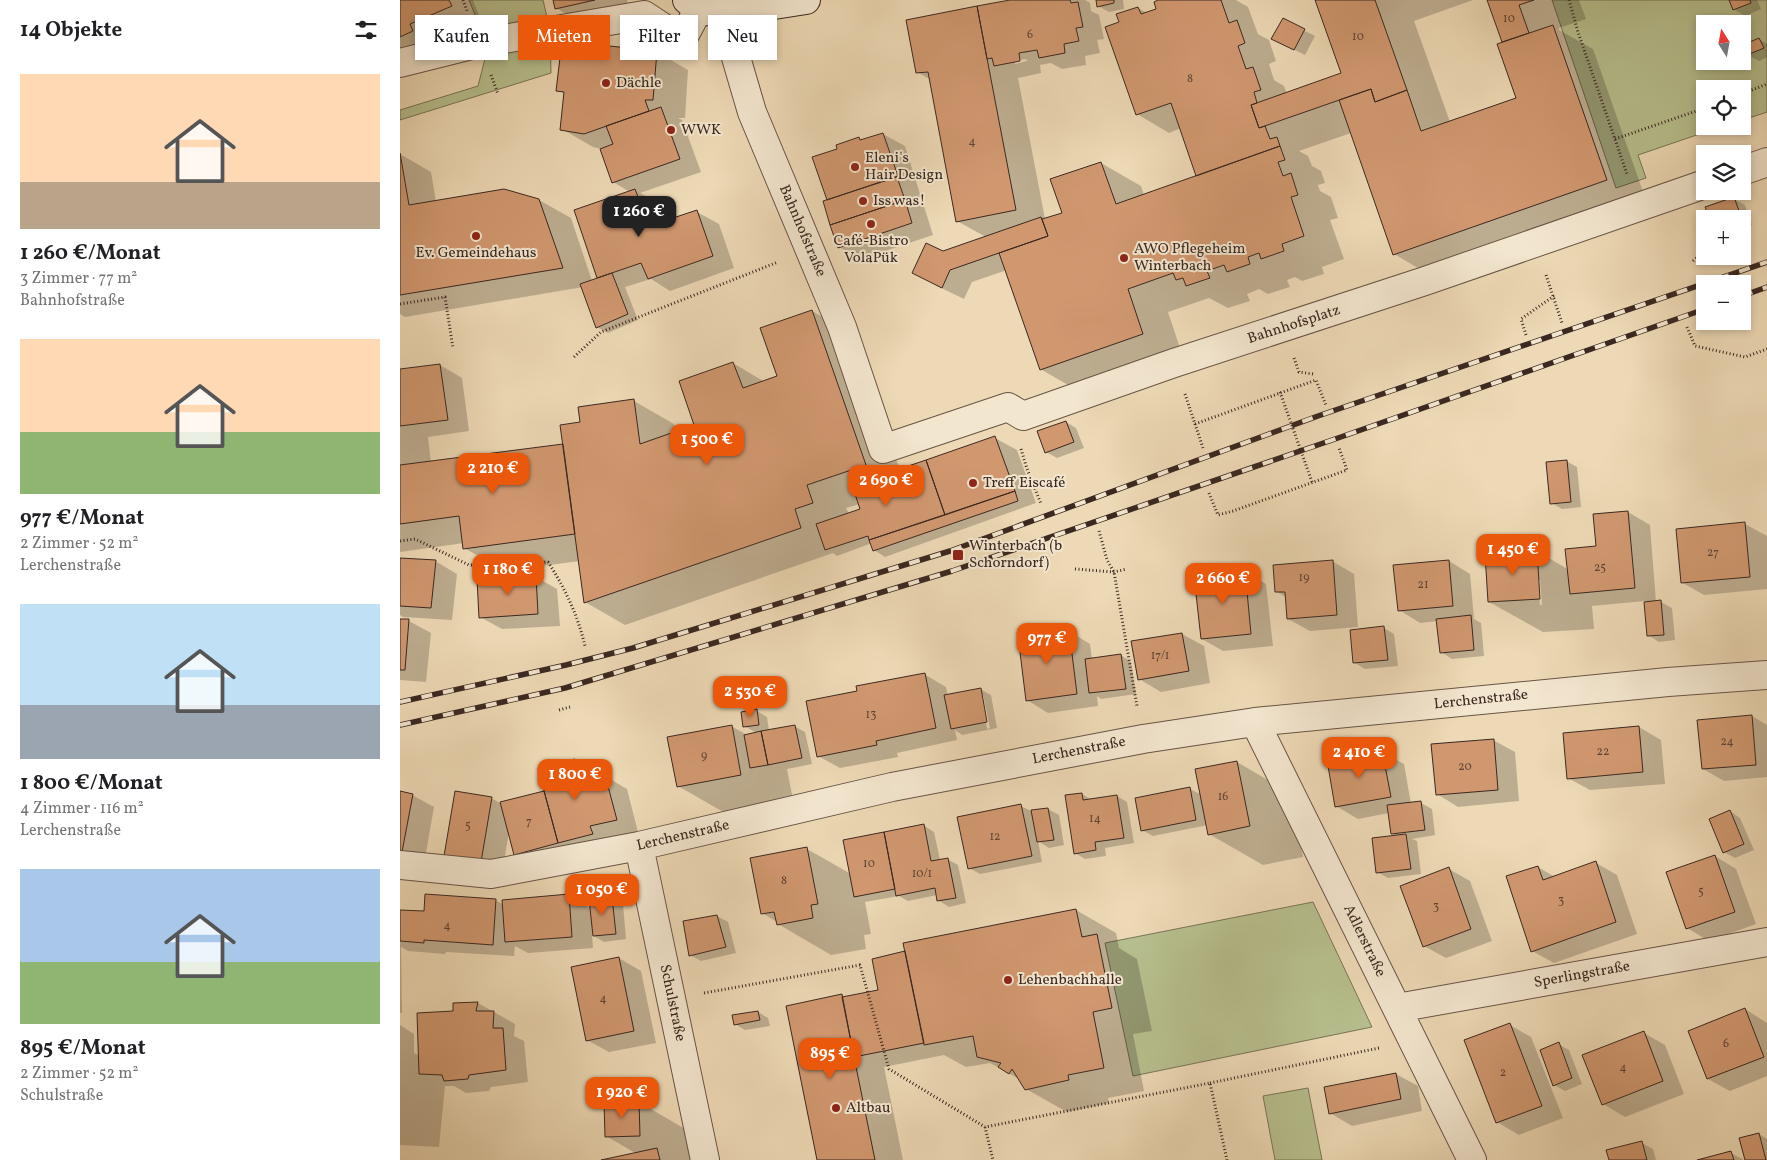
<!DOCTYPE html>
<html lang="de">
<head>
<meta charset="utf-8">
<style>
  :root { --surface:#fff; --page:#f6f6f6; --text:#202124; --muted:#757577; --accent:#ea580c }
  body { margin:0; font-family:Vollkorn,serif; background:var(--page); color:var(--text); height:100vh; display:flex; flex-direction:column; font-size:19px; white-space:nowrap }
  * { box-sizing:border-box; margin:0 }
  p { font-size:16px; color:var(--muted) }
  .icon { flex:none; width:28px; height:28px; fill:none; stroke:currentColor; stroke-width:2; stroke-linecap:round; stroke-linejoin:round }
  .map { position:relative; flex:1; overflow:hidden }
  .drawer { display:flex; flex-direction:column; background:var(--surface); width:400px }
  .drawer>* { flex:none }
  .top-card { position:absolute; left:15px; top:15px; width:475px; height:45px; display:flex; gap:10px }
  .needle { width:32px; rotate:349deg }
  .fabs { position:absolute; left:1296px; top:15px; display:grid; gap:10px }
  .fabs a { display:grid; place-items:center; width:55px; height:55px; border-radius:0px; background:var(--surface); box-shadow:0 2px 8px #0003; font-size:25px }
  .price { position:absolute; translate:-50% -42px; padding:0 11px; border-radius:10px; background:var(--accent); color:#fff; font-size:16px; line-height:32px; filter:drop-shadow(0 1px 2px #0008) }
  .price::after { content:''; position:absolute; left:50%; top:30px; width:15px; height:11px; margin-left:-8px; background:inherit; clip-path:polygon(0 0,100% 0,50% 100%) }
  .price.current { background:#222; color:#fff }
  ul { padding:0; list-style:none }
  li { display:grid; align-content:center; gap:10px; height:265px; padding:0 20px }
  li span { display:grid; place-items:center; height:155px; border-radius:0px; color:#555 }
  li>.icon { margin-inline-start:auto }
  span .icon { width:90px; height:90px; fill:#fffc; stroke-width:1 }
  li b { font-size:21px }
  h2 { display:flex; justify-content:space-between; align-items:center; height:60px; padding:0 20px; font-size:21px }
  .tag { padding:0 18px; border-radius:0px; background:var(--surface); box-shadow:0 2px 8px #0003; font-size:18px; line-height:45px }
  .tag.current { background:var(--accent); color:#fff }
  main { display:flex; flex:1; min-height:0 }
  .map>svg:first-child { display:block }
  .green { fill:#b7bf8e; stroke:#797458; fill-rule:evenodd }
  .shadow { fill:#0003; fill-rule:evenodd }
  .building { fill:#d19870; stroke:#3b2821 }
  .lines { fill:none; stroke-linecap:round; stroke-linejoin:round }
  .street-casing { stroke:#685446; stroke-width:30 }
  .secondary-casing { stroke:#3b2821; stroke-width:30 }
  .path { stroke:#3b2821; stroke-width:3; stroke-dasharray:1 2.5; stroke-linecap:butt }
  .street { stroke:#f3e6cf; stroke-width:28 }
  .secondary { stroke:#f3e6cf; stroke-width:28 }
  .rail-casing { stroke:#3b2821; stroke-width:5.5 }
  .rail { stroke:#f3e6cf; stroke-width:4; stroke-dasharray:11; stroke-linecap:butt }
  .path-bridge { stroke:#3b2821; stroke-width:3; stroke-dasharray:1 2.5; stroke-linecap:butt }
  .poi-dot { fill:#8f2418; stroke:#f3e6cf; stroke-width:2 }
  .labels { text-anchor:middle; dominant-baseline:central; stroke-width:4; stroke-linejoin:round; paint-order:stroke }
  .number-label { font-size:12px; fill:#604435 }
  .poi-label { font-size:15px; fill:#3b2821; stroke:#f3e6cf; text-anchor:start }
  .street-label { font-size:15px; fill:#3b2821; stroke:#f3e6cf }
</style>
</head>
<body>
<main>
<section class="drawer">
<h2>14 Objekte<svg class="icon" aria-label="filters" viewBox="0 0 24 24"><path d="M4 7h16M4 17h16"/><circle cx="9" cy="7" r="2"/><circle cx="15" cy="17" r="2"/></svg></h2>
<ul>
<li><span style="background:linear-gradient(#ffd9b3 70%,#b9a48a 0)"><svg class="icon" aria-label="home" viewBox="0 0 24 24"><path d="M3 11l9-7 9 7M6 9v11h12V9"/></svg></span><div><b>1 260 €/Monat</b><p>3 Zimmer · 77 m²</p><p>Bahnhofstraße</p></div></li>
<li><span style="background:linear-gradient(#ffd9b3 60%,#8fb573 0)"><svg class="icon" aria-label="home" viewBox="0 0 24 24"><path d="M3 11l9-7 9 7M6 9v11h12V9"/></svg></span><div><b>977 €/Monat</b><p>2 Zimmer · 52 m²</p><p>Lerchenstraße</p></div></li>
<li><span style="background:linear-gradient(#bfe0f5 65%,#9aa5b1 0)"><svg class="icon" aria-label="home" viewBox="0 0 24 24"><path d="M3 11l9-7 9 7M6 9v11h12V9"/></svg></span><div><b>1 800 €/Monat</b><p>4 Zimmer · 116 m²</p><p>Lerchenstraße</p></div></li>
<li><span style="background:linear-gradient(#a9c7e8 60%,#8fb573 0)"><svg class="icon" aria-label="home" viewBox="0 0 24 24"><path d="M3 11l9-7 9 7M6 9v11h12V9"/></svg></span><div><b>895 €/Monat</b><p>2 Zimmer · 52 m²</p><p>Schulstraße</p></div></li>
</ul>
</section>
<div class="map">
<svg width="1367" height="1160" viewBox="0 0 1367 1160">
  <rect width="100%" height="100%" fill="#edd9b5"/>
  <filter id="stains"><feTurbulence type="fractalNoise" baseFrequency=".004" numOctaves="4"/><feColorMatrix values="0 0 0 0 .2 0 0 0 0 .09 0 0 0 0 .02 0 0 0 .5 -.17"/></filter>
  <radialGradient id="worn" r=".72"><stop offset=".6" stop-color="#630" stop-opacity="0"/><stop offset="1" stop-color="#630" stop-opacity=".3"/></radialGradient>
  <path class="green" d="M69,0H143L150,30L151,73L0,120V110L78,86L88,47Z
    M1152,0H1367V112L1343,120L1342,89H1305V126H1323L1238,155L1246,178L1216,188ZM1305,24H1342V61H1305Z
    M913,902L972,1027L733,1076L705,943Z
    M908,1088L922,1160H875L863,1096Z"/>
  <path class="shadow" d="M0,0H73L83,25L40,42L0,69Z
    M154,0H227L229,9L178,21L156,8Z
    M617,0H685L690,3L691,11L699,15L704,39L697,40L700,53L685,56L686,65L662,69L651,63L640,65L641,73L618,78L645,219L664,213L701,163L741,186L744,195L799,176L781,128L769,133L737,114L720,23L738,8L747,13L758,10L762,0H836L848,7L858,34L869,40L876,61L869,64L874,80L884,86L887,94L943,74L917,0H1073L1014,21L1050,122L1118,98L1104,43L1089,0H1179L1186,19L1159,28V30L1193,49L1247,203L1035,278L994,254L951,133L899,151L908,156L912,166L921,171L925,183L918,185L920,191L931,197L938,218L930,220L944,259L922,267L924,274L902,281L895,277L887,280L890,287L868,294L859,289L847,294L850,301L828,308L809,298L768,312L783,357L682,393L642,370L607,270L572,282L564,299L535,285L543,253L586,237L557,221L531,80L517,72ZM626,59L627,61L615,64V61Z
    M697,0H723L724,9L709,12L698,6Z
    M1331,0H1357L1361,9L1345,16L1334,9Z
    M883,20L915,36L905,55L872,39Z
    M1359,39L1367,44V57L1359,61L1348,55L1345,45Z
    M257,52L288,70L285,118H278L282,120L301,172L240,193L257,202L264,222L297,212L319,224L334,268L270,291L251,279L225,287L238,320L208,333L197,327L183,287L5,317L0,314V154L31,172L36,202L139,200L171,218L192,281L200,278L198,277L230,192L213,182L201,149L193,147L162,129L165,94L158,90Z
    M483,134L505,146L533,235L461,259L439,247L429,201L439,150L458,139L462,141Z
    M1334,199L1345,205L1352,225L1342,228V219H1311Z
    M412,311L452,334L500,470L595,438L617,450L636,503L485,557L474,550L472,543L437,556L433,553L225,625L185,602L180,561L105,571L64,548V543L0,552V370L40,365L62,378L69,431L28,437L31,463L164,445L181,423L234,401L274,424L276,433L296,426L333,363L365,382L379,377ZM460,504L462,510L449,514L446,508Z
    M666,422L676,428L684,448L657,458L646,452Z
    M1166,461L1177,467L1181,507L1162,509L1151,503Z
    M1228,512L1250,525L1256,602H1261L1272,608L1275,640L1259,642L1248,635L1245,601L1192,606L1194,629L1143,632L1089,602L1137,551L1169,570L1197,547ZM1138,580H1140L1142,605H1140Z
    M1345,524L1367,536V589L1304,595L1283,583Z
    M0,559L35,561L57,574L52,620L3,617L0,615Z
    M932,561L954,574L958,627L910,631L888,619L886,597L877,592Z
    M1049,561L1070,574L1074,619L1081,623L1084,656L1052,659L1041,652L1038,621L1020,623L999,610Z
    M845,572L866,584L873,646L823,651L802,639Z
    M136,577L157,589L160,626L102,629L80,617Z
    M0,620L9,621L31,633L26,682L0,680Z
    M984,628L994,634L998,666L965,669L955,663Z
    M669,631L690,644L692,659L721,655L731,662L736,694L701,699L697,696L698,706L648,713L627,700Z
    M782,634L804,646L810,683L761,692L739,679Z
    M524,674L546,687L548,696L580,689L591,695L597,728L562,735L555,730L557,740L497,753L498,757L440,768L418,756L459,692ZM581,695H583L590,728L587,729Z
    M357,711L367,717L369,731L394,726L405,732L412,764L387,769L394,805L332,817L278,786L331,726L347,735L357,733L344,726Z
    M1352,716L1367,725V777L1324,781L1303,769Z
    M1239,727L1261,740L1265,784L1190,790L1168,778Z
    M1093,740L1115,752L1119,801L1058,807L1037,794Z
    M982,752L1004,764L1011,804L1021,803L1032,809L1035,835L1012,839L1017,841L1021,874L988,878L977,872L996,836L992,834L989,813L958,819L936,806Z
    M175,760L196,773L198,778L205,776L227,789L238,832L211,838L136,866L115,854L109,832L102,874L67,868L91,798L100,803L146,792Z
    M837,762L890,793L903,857L863,865L809,834L808,825L753,836L742,830L790,789L802,795Z
    M0,793L12,795L34,807L24,864L0,860Z
    M682,794L692,800L717,796L727,802L734,843L705,848L706,856L685,859L675,853Z
    M621,806L633,812L648,809L659,815L664,845L649,848L638,841L642,862L580,874L569,868Z
    M1330,811L1340,818L1354,850L1335,858L1324,852Z
    M523,825L534,832L540,860L547,859L558,865L566,903L549,907L538,900L537,895L508,901L499,896L465,902L471,934L464,935L466,949L431,955L378,924L377,922L362,913L407,849L451,874Z
    M1315,856L1336,869L1356,924L1309,941L1287,928Z
    M1196,863L1217,875L1237,934L1154,963L1132,951L1138,867L1155,877Z
    M1049,869L1070,881L1092,941L1046,958L1024,946Z
    M168,896L191,909L212,898L223,904L226,939L204,942L192,935L193,948L128,953L115,946L114,956L46,952L45,954L8,951L1,947L2,1013H0V911L25,913L95,900L104,905Z
    M676,910L716,933L719,948L737,959L752,1031L733,1034L744,1091L708,1098L709,1103L667,1112L626,1089L619,1079L590,1063L566,1067L544,1055L484,1067L503,1160H419L442,996L445,997L480,991Z
    M317,916L328,922L336,953L301,961L290,955Z
    M219,958L241,971L256,1043L209,1052L187,1040Z
    M78,1003L115,1024L114,1036L124,1041L128,1082L91,1087L89,1091L66,1093L54,1086H45L39,1147L0,1145V1025L14,1034V1053L20,1056L54,1012V1004Z
    M1345,1009L1367,1023V1076L1330,1091L1308,1079L1289,1031Z
    M358,1012L368,1018L370,1026L345,1030L335,1024Z
    M1110,1025L1131,1037L1163,1118L1119,1135L1097,1122Z
    M1244,1033L1265,1045L1284,1094L1225,1117L1203,1104Z
    M1158,1044L1169,1050L1182,1084L1165,1091L1154,1085Z
    M996,1074L1018,1086L1022,1111L952,1126L930,1113Z
    M239,1102L292,1133L293,1160H207L237,1154L206,1136Z
    M1359,1134L1367,1139V1160H1346Z
    M1242,1143L1253,1149L1256,1160H1210Z
    M1331,1153L1344,1160H1302Z"/>
  <path class="building" d="M0,0H49L52,6L10,24L13,31L0,37Z
    M153,0H195L155,9Z
    M610,0H670L671,3L678,2L683,27L676,28L679,41L664,44L665,53L639,58L637,50L619,53L620,61L594,66L592,58L587,59L577,6Z
    M696,0H714V3L697,7Z
    M758,0H821L829,23L837,20L845,43L838,46L846,69L853,67L861,90L854,92L857,103L851,105L859,128L865,126L870,139L877,137L880,146L796,176L771,103L736,115L705,27L719,22L716,14L738,7L741,14L756,9L754,2Z
    M915,0H975L1007,90L975,102L971,89L859,128L851,105L941,73Z
    M1087,0H1134L1119,5L1129,33L1102,42Z
    M1329,0H1350L1351,3L1333,10Z
    M577,6L616,210L556,222L528,72L516,73L506,20Z
    M883,18L905,29L894,50L871,39Z
    M1153,25L1207,180L993,255L939,100L971,89L975,102L1007,90L1021,131L1116,98L1097,44Z
    M1359,38L1364,48L1347,55L1343,45Z
    M162,41L257,51L253,100H245L249,111L184,134L160,130L164,92L156,91Z
    M261,107L280,159L212,183L200,149L213,144L206,126Z
    M483,133L498,176L427,200L412,157L437,149L436,145L459,137L460,140Z
    M880,146L885,160L878,162L883,176L891,173L898,195L891,197L904,236L882,244L884,251L861,259L859,253L848,257L850,264L827,272L824,265L807,271L810,278L786,286L783,278L776,280L773,273L728,289L743,334L640,370L599,253L648,236L642,219L662,213L650,179L701,162L716,204Z
    M0,153L9,205L104,189L139,199L163,268L0,295Z
    M497,177L505,200L430,225L423,201Z
    M235,189L249,226L297,210L313,256L248,279L241,263L197,278L174,210Z
    M1334,197L1342,219H1310L1305,207Z
    M505,200L512,223L438,248L430,225Z
    M641,217L648,236L550,270L542,288L512,273L526,243L543,251Z
    M212,273L228,314L196,328L180,284Z
    M412,310L466,465L407,485L413,503L395,509L401,528L184,603L160,425L180,422L178,407L234,399L240,444L294,425L279,381L333,362L343,388L377,376L360,328Z
    M40,364L48,420L0,426V369Z
    M666,421L674,442L645,453L637,431Z
    M595,436L615,491L545,515L526,460Z
    M163,444L175,534L63,549L59,516L0,524V465Z
    M526,460L545,515L469,540L468,536L425,550L416,524L460,509L452,485Z
    M1167,460L1171,502L1150,504L1146,462Z
    M615,491L618,501L473,551L469,540Z
    M1228,511L1235,588L1170,594L1165,549L1196,546L1193,514Z
    M1345,522L1350,577L1281,583L1276,529Z
    M1137,550L1140,599L1088,602L1085,554Z
    M0,558L36,560L31,608L0,606Z
    M933,560L937,615L887,619L885,592H875L873,565Z
    M1049,560L1053,606L998,611L993,565Z
    M845,570L851,634L801,639L794,576Z
    M136,575L138,614L79,618L77,579Z
    M1261,600L1264,635L1247,636L1244,602Z
    M1071,615L1074,650L1040,653L1036,619Z
    M0,619H9L5,670H0Z
    M984,626L988,660L953,663L950,630Z
    M669,630L677,694L626,701L618,636Z
    M782,633L789,671L738,680L731,641Z
    M721,654L726,689L689,693L685,659Z
    M525,673L536,728L476,741L477,745L417,757L406,701L457,691L456,686Z
    M581,688L587,722L551,729L544,695Z
    M357,709L359,725L343,727L341,712Z
    M1352,715L1356,765L1302,769L1297,720Z
    M332,725L341,775L277,787L267,737Z
    M395,725L402,758L368,765L361,731Z
    M1239,726L1243,772L1167,779L1163,733Z
    M361,731L368,765L350,768L344,735Z
    M1094,739L1098,790L1036,795L1031,744Z
    M982,750L991,797L935,807L927,760Z
    M175,759L180,781L205,775L217,820L190,826L193,834L158,843L138,768Z
    M837,761L850,826L808,835L795,769Z
    M790,787L796,820L741,831L735,798Z
    M0,791L13,794L2,852H0Z
    M55,791L92,797L81,862L44,856Z
    M144,791L158,843L114,855L100,802Z
    M682,793L683,800L717,795L724,838L695,842L696,850L674,854L665,795Z
    M1021,801L1025,830L991,834L987,805Z
    M621,804L632,856L568,869L557,817Z
    M648,808L654,840L637,842L631,810Z
    M1330,810L1344,844L1323,853L1309,819Z
    M524,824L531,861L548,858L556,898L537,901L535,888L496,896L484,832Z
    M484,832L495,889L454,897L443,840Z
    M1006,834L1011,869L976,873L972,838Z
    M407,847L418,904L411,905L413,918L377,925L374,912L361,914L350,858Z
    M1315,855L1335,912L1286,929L1266,872Z
    M1196,861L1216,922L1131,952L1106,876L1138,866L1143,880Z
    M1049,867L1071,929L1023,947L1000,886Z
    M25,894L96,899L93,945L24,940V943L0,941V910L24,911Z
    M169,894L172,937L105,942L102,900Z
    M212,897L216,934L193,936L189,899Z
    M676,909L682,937L697,934L712,1008L693,1012L704,1068L668,1075L669,1080L625,1090L612,1069L609,1074L598,1067L601,1063L577,1057L573,1036L524,1045L503,943Z
    M317,915L326,947L289,956L283,921Z
    M505,951L524,1043L454,1057L442,997L478,990L472,959Z
    M219,957L234,1031L186,1041L171,967Z
    M442,994L454,1057L475,1160H417L386,1006Z
    M78,1002L76,1011H94L93,1028H103L106,1070L69,1075L68,1079L44,1081L42,1075L19,1074L17,1013L53,1011V1003Z
    M1345,1008L1364,1057L1307,1079L1288,1031Z
    M358,1011L360,1020L334,1025L332,1015Z
    M1110,1023L1142,1106L1096,1123L1064,1040Z
    M1244,1031L1263,1081L1202,1105L1182,1055Z
    M1159,1042L1172,1078L1153,1086L1140,1050Z
    M996,1073L1001,1099L929,1114L924,1087Z
    M239,1101L240,1136L205,1137L204,1102Z
    M1359,1133L1366,1160H1345L1339,1138Z
    M1242,1141L1247,1160H1209L1206,1150Z
    M257,1148L260,1160H201Z
    M1331,1151L1334,1160H1297Z"/>
  <g class="lines">
    <g class="street-casing">
      <path id="street" d="M323,13L352,112L442,327L483,449L608,407L623,416L774,363L1025,281L1305,184
        M0,63L80,43L244,15L282,40L298,10
        M1342,171L1367,162
        M855,722L1072,1160
        M239,846L305,1160
        M0,865L91,874L239,846L492,787L743,739L855,722L1268,682L1367,675
        M997,1008L1367,942"/>
    </g>
    <g class="secondary-casing">
      <path id="secondary" d="M287,0L298,10L323,13L406,0"/>
    </g>
    <path class="path" d="M63,0L67,11
      M1169,0L1178,32L1227,174
      M91,75L98,94
      M1342,94L1367,84
      M1215,139L1305,108
      M1301,220L1305,234
      M1293,261L1305,250
      M1146,275L1162,323
      M0,304L45,297L53,348
      M1287,327L1295,346L1345,357L1367,349
      M1126,335L1121,319L1154,296
      M174,357L201,332L378,262
      M894,358L899,372L913,374
      M785,394L803,448
      M795,424L916,380L926,405
      M621,449L627,469L641,504
      M809,493L818,515L833,511L947,470L939,448
      M699,531L707,560L714,572L737,706
      M0,541L15,539L69,565L148,562C165,588 178,616 185,646
      M675,569L714,572L727,569
      M159,710L170,707
      M304,993L460,965L489,1069L585,1127L810,1083L827,1160
      M810,1083L979,1048
      M585,1127L593,1160"/>
    <use href="#street" class="street"/>
    <use href="#secondary" class="secondary"/>
    <g class="rail-casing">
      <path id="rail" d="M1342,296L1367,287
        M0,702L166,665L233,648L550,551L918,416L1367,262
        M0,725L165,688L552,571L938,438L1305,309"/>
    </g>
    <use href="#rail" class="rail"/>
    <path class="path-bridge" d="M880,392L912,482"/>
  </g>
  <g class="poi-dot">
    <circle cx="206" cy="83" r="5"/>
    <circle cx="271" cy="130" r="5"/>
    <circle cx="455" cy="167" r="5"/>
    <circle cx="463" cy="201" r="5"/>
    <circle cx="471" cy="224" r="5"/>
    <circle cx="76" cy="236" r="5"/>
    <circle cx="724" cy="258" r="5"/>
    <circle cx="573" cy="483" r="5"/>
    <rect x="552" y="549" width="12" height="12" rx="2.5"/>
    <circle cx="608" cy="980" r="5"/>
    <circle cx="436" cy="1108" r="5"/>
  </g>
  <g class="labels">
    <g class="number-label">
      <text x="1109" y="19">10</text>
      <text x="630" y="35">6</text>
      <text x="958" y="37">10</text>
      <text x="790" y="79">8</text>
      <text x="572" y="142">4</text>
      <text x="1313" y="553">27</text>
      <text x="1200" y="568">25</text>
      <text x="904" y="578">19</text>
      <text x="1023" y="585">21</text>
      <text x="760" y="656">17/1</text>
      <text x="471" y="715">13</text>
      <text x="1327" y="742">24</text>
      <text x="1203" y="752">22</text>
      <text x="304" y="756">9</text>
      <text x="1065" y="767">20</text>
      <text x="823" y="797">16</text>
      <text x="695" y="819">14</text>
      <text x="129" y="822">7</text>
      <text x="68" y="826">5</text>
      <text x="595" y="837">12</text>
      <text x="469" y="864">10</text>
      <text x="522" y="874">10/1</text>
      <text x="384" y="881">8</text>
      <text x="1301" y="892">5</text>
      <text x="1161" y="901">3</text>
      <text x="1036" y="907">3</text>
      <text x="47" y="926">4</text>
      <text x="203" y="999">4</text>
      <text x="1326" y="1044">6</text>
      <text x="1223" y="1068">4</text>
      <text x="1103" y="1073">2</text>
    </g>
    <g class="poi-label">
      <text x="216" y="83">Dächle</text>
      <text x="281" y="130">WWK</text>
      <text x="465" y="158">Eleni's<tspan x="465" dy="17">Hair Design</tspan></text>
      <text x="473" y="201">Iss was!</text>
      <text x="471" y="241" text-anchor="middle">Café-Bistro<tspan x="471" dy="17">VolaPük</tspan></text>
      <text x="734" y="249">AWO Pflegeheim<tspan x="734" dy="17">Winterbach</tspan></text>
      <text x="76" y="253" text-anchor="middle">Ev. Gemeindehaus</text>
      <text x="583" y="483">Treff Eiscafé</text>
      <text x="569" y="546">Winterbach (b<tspan x="569" dy="17">Schorndorf)</tspan></text>
      <text x="618" y="980">Lehenbachhalle</text>
      <text x="446" y="1108">Altbau</text>
    </g>
    <g class="street-label">
      <text transform="translate(402 231) rotate(67)">Bahnhofstraße</text>
      <text transform="translate(894 325) rotate(-18)">Bahnhofsplatz</text>
      <text transform="translate(1081 700) rotate(-6)">Lerchenstraße</text>
      <text transform="translate(679 751) rotate(-11)">Lerchenstraße</text>
      <text transform="translate(283 836) rotate(-13)">Lerchenstraße</text>
      <text transform="translate(964 941) rotate(64)">Adlerstraße</text>
      <text transform="translate(1182 975) rotate(-10)">Sperlingstraße</text>
      <text transform="translate(272 1003) rotate(78)">Schulstraße</text>
    </g>
  </g>
  <rect width="100%" height="100%" filter="url(#stains)"/>
  <rect width="100%" height="100%" fill="url(#worn)"/>
</svg>
<div class="fabs">
<a><svg class="needle" viewBox="-14 -14 28 28"><path d="M0-13l5 13h-10z" fill="#e53935"/><path d="M0 13l5-13h-10z" fill="#757577"/></svg></a>
<a><svg class="icon" aria-label="locate" viewBox="0 0 24 24"><circle cx="12" cy="12" r="6"/><path d="M12 2v4M12 18v4M2 12h4M18 12h4"/></svg></a>
<a><svg class="icon" aria-label="layers" viewBox="0 0 24 24"><path d="M12 4l9 5-9 5-9-5zM3 14l9 5 9-5"/></svg></a>
<a>+</a>
<a>−</a>
</div>
<b class="price current" style="left:239px;top:238px">1 260 €</b>
<b class="price" style="left:307px;top:466px">1 500 €</b>
<b class="price" style="left:93px;top:495px">2 210 €</b>
<b class="price" style="left:486px;top:507px">2 690 €</b>
<b class="price" style="left:1113px;top:576px">1 450 €</b>
<b class="price" style="left:108px;top:596px">1 180 €</b>
<b class="price" style="left:823px;top:605px">2 660 €</b>
<b class="price" style="left:647px;top:665px">977 €</b>
<b class="price" style="left:350px;top:718px">2 530 €</b>
<b class="price" style="left:959px;top:779px">2 410 €</b>
<b class="price" style="left:175px;top:801px">1 800 €</b>
<b class="price" style="left:202px;top:916px">1 050 €</b>
<b class="price" style="left:430px;top:1080px">895 €</b>
<b class="price" style="left:222px;top:1119px">1 920 €</b>
<div class="top-card">
<a class="tag">Kaufen</a>
<a class="tag current">Mieten</a>
<a class="tag">Filter</a>
<a class="tag">Neu</a>
</div>
</div>
</main>
</body>
</html>
